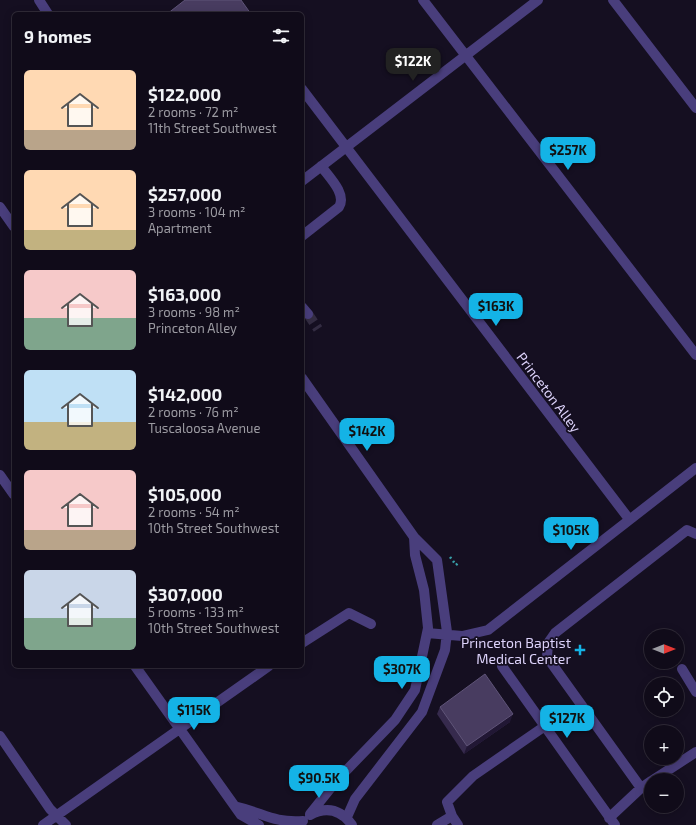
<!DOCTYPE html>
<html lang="en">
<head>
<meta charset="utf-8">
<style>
  :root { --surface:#100b19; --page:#1e1926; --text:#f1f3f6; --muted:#9c9ba2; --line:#302b38; --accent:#14b3e6 }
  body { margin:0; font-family:"Exo 2",sans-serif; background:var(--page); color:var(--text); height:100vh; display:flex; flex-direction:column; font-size:15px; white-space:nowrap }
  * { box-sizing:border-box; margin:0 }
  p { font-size:13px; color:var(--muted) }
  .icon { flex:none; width:22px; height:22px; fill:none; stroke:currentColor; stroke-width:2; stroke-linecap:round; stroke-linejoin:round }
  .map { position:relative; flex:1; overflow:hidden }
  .sheet { position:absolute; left:12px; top:12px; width:292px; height:656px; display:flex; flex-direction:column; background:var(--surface); border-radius:6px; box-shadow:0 2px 10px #0003,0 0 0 1px var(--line) }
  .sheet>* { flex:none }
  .needle { width:26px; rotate:90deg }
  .fabs { position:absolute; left:644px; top:629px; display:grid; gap:8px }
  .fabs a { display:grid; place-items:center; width:40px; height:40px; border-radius:50%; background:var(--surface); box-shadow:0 2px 10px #0003,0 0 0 1px var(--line); font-size:20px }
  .price { position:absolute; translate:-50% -34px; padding:0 9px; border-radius:8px; background:var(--accent); color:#111; font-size:13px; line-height:26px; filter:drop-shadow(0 1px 2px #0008) }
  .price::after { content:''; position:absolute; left:50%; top:24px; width:12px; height:9px; margin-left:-6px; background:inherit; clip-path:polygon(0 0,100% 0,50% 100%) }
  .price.selected { background:#222; color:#fff }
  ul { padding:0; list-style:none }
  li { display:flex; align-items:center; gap:12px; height:100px; padding:0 12px }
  li span { display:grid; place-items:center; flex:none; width:112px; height:80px; border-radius:6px; color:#555 }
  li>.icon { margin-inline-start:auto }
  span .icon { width:48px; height:48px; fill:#fffc; stroke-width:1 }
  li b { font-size:17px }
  h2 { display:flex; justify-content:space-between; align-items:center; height:48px; padding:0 12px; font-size:17px }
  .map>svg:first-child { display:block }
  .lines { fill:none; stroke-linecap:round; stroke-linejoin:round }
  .minor-tunnel { stroke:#332c42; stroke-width:10; stroke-dasharray:10 5; stroke-linecap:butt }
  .path { stroke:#38a0a9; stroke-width:2.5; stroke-dasharray:2 3; stroke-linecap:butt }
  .minor { stroke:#493e7c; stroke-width:10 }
  .wall { fill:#362a4d }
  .shaded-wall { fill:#211734 }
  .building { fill:#483c60; stroke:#5f5478 }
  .poi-dot { fill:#14b3e6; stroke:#150f21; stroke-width:1.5 }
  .labels { text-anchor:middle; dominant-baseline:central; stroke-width:3.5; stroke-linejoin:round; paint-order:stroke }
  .street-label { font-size:14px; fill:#ddd3fb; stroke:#150f21 }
  .poi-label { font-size:14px; fill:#ddd3fb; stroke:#150f21; text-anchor:end }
</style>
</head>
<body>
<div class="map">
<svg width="696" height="825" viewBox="0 0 696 825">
  <rect width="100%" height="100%" fill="#150f21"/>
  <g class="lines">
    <path class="minor-tunnel" d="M308,314L318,329"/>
    <path class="path" d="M450,557L456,565L458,563"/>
    <path class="minor" d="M39,0L48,14
      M423,0L696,355
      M613,0L696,108
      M302,89L629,519
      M302,181L538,0
      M0,207L14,227
      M302,236L339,207C347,194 329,177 321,166
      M302,307L308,314
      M302,378L414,537L437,560L447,632L445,650L422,712L355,799L347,817
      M0,475L14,495
      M427,633L462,636L488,630L696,468
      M302,643L349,613L371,624
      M135,666L241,815L259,825
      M502,666L615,825
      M682,669L696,692
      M0,736L50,809L66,825
      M653,780L696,752
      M641,788L547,657L548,643L555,633L687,530L696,534
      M237,807C264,813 272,823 303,821
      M310,814L338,779L395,720L415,690L428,628L424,590L415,555L414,537
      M310,815C327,806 341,810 352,825
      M452,816L458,825
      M609,818L641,788L651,781
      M43,825L269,666
      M437,825L452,816L447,802L473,776L545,726"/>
  </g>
  <path class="wall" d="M440,707L510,722L464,754L437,714Z"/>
  <path class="shaded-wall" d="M513,714L510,722L464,754L467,746Z"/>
  <path class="building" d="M185,0H241L251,14H167Z
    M485,674L513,714L467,746L440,707Z"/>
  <path class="poi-dot" d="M578 644h4v4h4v4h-4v4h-4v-4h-4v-4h4z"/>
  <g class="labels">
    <g class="street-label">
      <text transform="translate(549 392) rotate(53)">Princeton Alley</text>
    </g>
    <g class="poi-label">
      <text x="571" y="642">Princeton Baptist<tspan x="571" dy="16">Medical Center</tspan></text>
    </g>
  </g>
</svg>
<div class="fabs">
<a><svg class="needle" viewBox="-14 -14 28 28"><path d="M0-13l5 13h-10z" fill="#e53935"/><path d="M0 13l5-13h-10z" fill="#9c9ba2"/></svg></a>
<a><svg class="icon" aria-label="locate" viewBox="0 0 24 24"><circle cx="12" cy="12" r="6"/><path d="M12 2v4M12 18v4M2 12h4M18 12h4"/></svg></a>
<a>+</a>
<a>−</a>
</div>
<b class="price selected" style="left:413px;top:82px">$122K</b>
<b class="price" style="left:568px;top:171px">$257K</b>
<b class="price" style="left:496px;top:327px">$163K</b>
<b class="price" style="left:367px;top:452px">$142K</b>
<b class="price" style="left:571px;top:551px">$105K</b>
<b class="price" style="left:402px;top:690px">$307K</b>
<b class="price" style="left:194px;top:731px">$115K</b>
<b class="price" style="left:567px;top:739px">$127K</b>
<b class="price" style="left:319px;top:799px">$90.5K</b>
<section class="sheet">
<h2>9 homes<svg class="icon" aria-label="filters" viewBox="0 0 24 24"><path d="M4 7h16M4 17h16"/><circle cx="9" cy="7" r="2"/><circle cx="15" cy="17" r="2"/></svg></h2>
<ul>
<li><span style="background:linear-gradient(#ffd9b3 75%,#b9a48a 0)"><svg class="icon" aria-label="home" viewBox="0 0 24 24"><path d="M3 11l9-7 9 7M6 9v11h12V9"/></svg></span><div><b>$122,000</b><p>2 rooms · 72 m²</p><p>11th Street Southwest</p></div></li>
<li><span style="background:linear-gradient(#ffd9b3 75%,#c2b280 0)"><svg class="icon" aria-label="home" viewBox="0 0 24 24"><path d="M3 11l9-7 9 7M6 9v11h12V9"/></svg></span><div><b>$257,000</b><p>3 rooms · 104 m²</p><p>Apartment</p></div></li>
<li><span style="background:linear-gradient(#f6c9c9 60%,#7fa58c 0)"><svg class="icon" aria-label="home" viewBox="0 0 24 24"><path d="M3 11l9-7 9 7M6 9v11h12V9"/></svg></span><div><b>$163,000</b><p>3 rooms · 98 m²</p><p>Princeton Alley</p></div></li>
<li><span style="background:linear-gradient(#bfe0f5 65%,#c2b280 0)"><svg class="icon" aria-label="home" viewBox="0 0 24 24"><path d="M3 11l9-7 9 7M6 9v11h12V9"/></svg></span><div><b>$142,000</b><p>2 rooms · 76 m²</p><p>Tuscaloosa Avenue</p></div></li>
<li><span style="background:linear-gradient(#f6c9c9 75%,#b9a48a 0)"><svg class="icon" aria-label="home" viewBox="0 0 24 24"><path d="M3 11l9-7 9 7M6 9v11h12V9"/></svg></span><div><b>$105,000</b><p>2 rooms · 54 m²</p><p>10th Street Southwest</p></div></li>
<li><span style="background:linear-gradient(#c9d6e8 60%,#7fa58c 0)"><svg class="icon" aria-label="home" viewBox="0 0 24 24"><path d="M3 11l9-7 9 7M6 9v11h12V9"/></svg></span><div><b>$307,000</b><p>5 rooms · 133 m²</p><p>10th Street Southwest</p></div></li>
</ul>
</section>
</div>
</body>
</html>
